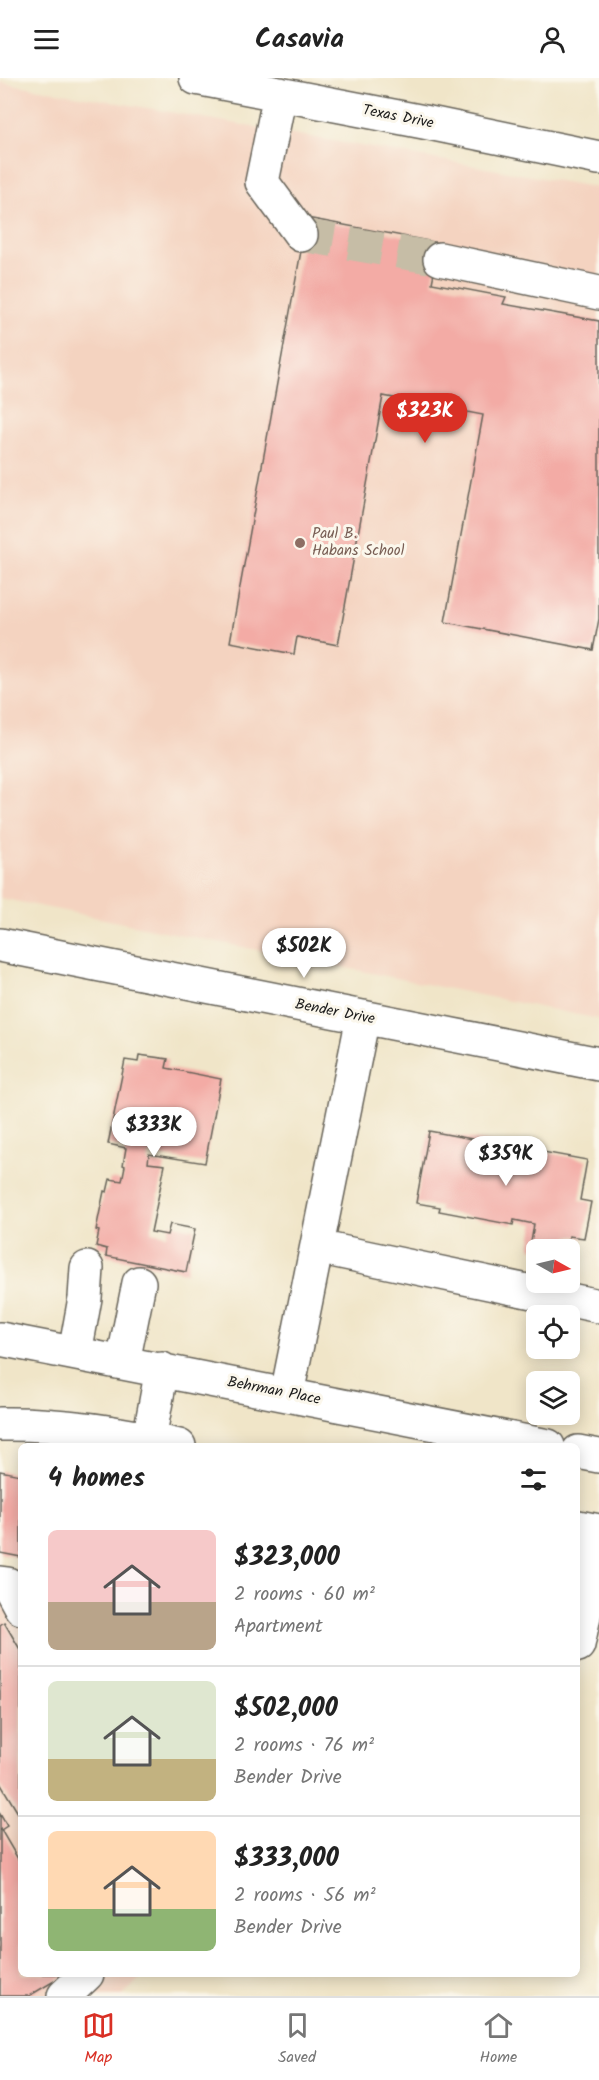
<!DOCTYPE html>
<html lang="en">
<head>
<meta charset="utf-8">
<style>
  :root { --surface:#fff; --page:#f6f6f6; --text:#222; --muted:#767676; --line:#e0e0e0; --accent:#d93025 }
  body { margin:0; font-family:Kalam,sans-serif; background:var(--page); color:var(--text); height:100vh; display:flex; flex-direction:column; font-size:22px; white-space:nowrap }
  * { box-sizing:border-box; margin:0 }
  p { font-size:20px; color:var(--muted) }
  .icon { flex:none; width:33px; height:33px; fill:none; stroke:currentColor; stroke-width:2; stroke-linecap:round; stroke-linejoin:round }
  .map { position:relative; flex:1; overflow:hidden }
  .details { position:absolute; left:18px; top:1365px; width:562px; height:534px; display:flex; flex-direction:column; background:var(--surface); border-radius:9px; box-shadow:0 3px 15px #0003 }
  .details>* { flex:none }
  .needle { width:39px; rotate:98deg }
  .fabs { position:absolute; left:526px; top:1161px; display:grid; gap:12px }
  .fabs a { display:grid; place-items:center; width:54px; height:54px; border-radius:9px; background:var(--surface); box-shadow:0 3px 15px #0003; font-size:30px }
  .price { position:absolute; translate:-50% -51px; padding:0 14px; border-radius:21px; background:#fff; color:#222; font-size:20px; line-height:39px; filter:drop-shadow(0 2px 3px #0008) }
  .price::after { content:''; position:absolute; left:50%; top:36px; width:18px; height:14px; margin-left:-9px; background:inherit; clip-path:polygon(0 0,100% 0,50% 100%) }
  .price.on { background:var(--accent); color:#fff }
  ul { padding:0; list-style:none }
  li { display:flex; align-items:center; gap:18px; height:150px; padding:0 30px }
  li+li { border-top:2px solid var(--line) }
  li span { display:grid; place-items:center; flex:none; width:168px; height:120px; border-radius:9px; color:#555 }
  li>.icon { margin-inline-start:auto }
  span .icon { width:72px; height:72px; fill:#fffc; stroke-width:1 }
  li b { font-size:26px }
  h2 { display:flex; justify-content:space-between; align-items:center; height:72px; padding:0 30px; font-size:26px }
  header { display:flex; justify-content:space-between; align-items:center; height:78px; padding:0 30px; background:var(--surface); font-size:27px; font-weight:800 }
  .tabs { display:flex; justify-content:space-around; align-items:center; height:84px; border-top:2px solid var(--line); background:var(--surface); font-size:16px; color:var(--muted) }
  .tabs a { display:grid; justify-items:center; gap:3px }
  .tabs .on { color:var(--accent) }
  .map>svg:first-child { display:block }
  .built { fill:#f4d3c0 }
  .building { fill:#f3aba5 }
  .lines { fill:none; stroke-linecap:round; stroke-linejoin:round }
  .minor-tunnel { stroke:#c6bda6; stroke-width:33; stroke-dasharray:33 16; stroke-linecap:butt }
  .minor-casing { stroke:#666258; stroke-width:36 }
  .major-casing { stroke:#666258; stroke-width:36 }
  .minor { stroke:#fff; stroke-width:33 }
  .major { stroke:#fff; stroke-width:33 }
  .education-dot { fill:#8d6e63; stroke:#fbf7ec; stroke-width:2 }
  .labels { text-anchor:middle; dominant-baseline:central; stroke-width:6; stroke-linejoin:round; paint-order:stroke }
  .street-label { font-size:15px; fill:#1c1c1c; stroke:#fbf7ec }
  .education-label { font-size:15px; fill:#785e54; stroke:#fbf7ec; text-anchor:start }
</style>
</head>
<body>
<header><svg class="icon" aria-label="menu" viewBox="0 0 24 24"><path d="M4 6h16M4 12h16M4 18h16"/></svg>Casavia<svg class="icon" aria-label="person" viewBox="0 0 24 24"><circle cx="12" cy="8" r="4"/><path d="M4 21q1-7 8-7t8 7"/></svg></header>
<div class="map">
<svg width="599" height="1918" viewBox="0 0 599 1918">
  <rect width="100%" height="100%" fill="#fbf7ec"/>
  <filter id="ink" filterUnits="userSpaceOnUse"><feTurbulence type="fractalNoise" baseFrequency=".0167" numOctaves="2"/><feDisplacementMap in="SourceGraphic" scale="12" xChannelSelector="R" yChannelSelector="G"/><feConvolveMatrix kernelMatrix="1 2 1 2 8 2 1 2 1" color-interpolation-filters="sRGB"/></filter>
  <filter id="wash" filterUnits="userSpaceOnUse"><feTurbulence type="fractalNoise" baseFrequency=".008" numOctaves="4" result="noise"/><feDisplacementMap in="SourceGraphic" scale="24" xChannelSelector="R" yChannelSelector="G"/><feGaussianBlur stdDeviation="1.35" result="paint"/><feColorMatrix in="noise" values="0 0 0 0 0 0 0 0 0 0 0 0 0 0 0 0 0 1.4 0 .05"/><feComposite in="paint" operator="in"/></filter>
  <g filter="url(#wash)">
    <rect width="100%" height="100%" fill="#f0e5c8"/>
    <path class="built" d="M0,4L599,110V941L0,820Z
      M0,1496L21,1500V1896H144L123,1918H0Z"/>
    <g id="blocks">
      <path class="building" d="M307,140L440,165L432,205L506,219L503,226L599,243V541L593,572L445,544L483,337L383,318L338,567L297,559L294,576L230,564Z
        M139,977L168,981L166,990L221,1001L205,1085L149,1076L148,1085L165,1087L151,1154L167,1157L170,1146L195,1151L186,1194L106,1178L107,1171L96,1168L99,1153L96,1152L104,1113L107,1114L110,1101L122,1103L125,1088L123,1087L126,1070L108,1066L125,982L138,984Z
        M429,1053L587,1082L580,1122L591,1124L584,1160L569,1158L567,1172L530,1170L534,1146L514,1142L513,1147L439,1133L440,1129L416,1125Z
        M0,1393L21,1397V1479L0,1475Z
        M4,1544L21,1573V1740L0,1705V1547Z
        M0,1736L7,1748L1,1752L21,1786V1896H66L29,1918H0Z"/>
    </g>
  </g>
  <g filter="url(#ink)">
    <use href="#blocks" fill-opacity="0" stroke="#666258" stroke-width="1.5"/>
    <g class="lines">
      <path class="minor-tunnel" d="M301,157L440,181"/>
      <g class="minor-casing">
        <path id="minor" d="M196,0L429,45L599,80
          M280,16L262,104L301,157
          M440,181L599,215
          M0,867L599,986
          M317,1169L599,1228
          M75,1275L85,1220L87,1190
          M123,1284L139,1205
          M287,1316L363,939
          M0,1505L8,1506L21,1530
          M578,1567L599,1465
          M64,1918L87,1896"/>
      </g>
      <g class="major-casing">
        <path id="major" d="M0,1261L548,1368
          M0,1346C61,1345 120,1354 179,1368
          M149,1361L162,1291
          M578,1374L599,1378
          M578,1449L599,1453"/>
      </g>
      <use href="#minor" class="minor"/>
      <use href="#major" class="major"/>
    </g>
  </g>
  <circle class="education-dot" cx="300" cy="465" r="6"/>
  <g class="labels">
    <g class="street-label">
      <text transform="translate(398 39) rotate(11)">Texas Drive</text>
      <text transform="translate(335 934) rotate(11)">Bender Drive</text>
      <text transform="translate(274 1313) rotate(11)">Behrman Place</text>
    </g>
    <g class="education-label">
      <text x="312" y="456">Paul B.<tspan x="312" dy="17">Habans School</tspan></text>
    </g>
  </g>
</svg>
<div class="fabs">
<a><svg class="needle" viewBox="-14 -14 28 28"><path d="M0-13l5 13h-10z" fill="#e53935"/><path d="M0 13l5-13h-10z" fill="#767676"/></svg></a>
<a><svg class="icon" aria-label="locate" viewBox="0 0 24 24"><circle cx="12" cy="12" r="6"/><path d="M12 2v4M12 18v4M2 12h4M18 12h4"/></svg></a>
<a><svg class="icon" aria-label="layers" viewBox="0 0 24 24"><path d="M12 4l9 5-9 5-9-5zM3 14l9 5 9-5"/></svg></a>
</div>
<b class="price on" style="left:425px;top:366px">$323K</b>
<b class="price" style="left:304px;top:901px">$502K</b>
<b class="price" style="left:154px;top:1080px">$333K</b>
<b class="price" style="left:506px;top:1109px">$359K</b>
<section class="details">
<h2>4 homes<svg class="icon" aria-label="filters" viewBox="0 0 24 24"><path d="M4 7h16M4 17h16"/><circle cx="9" cy="7" r="2"/><circle cx="15" cy="17" r="2"/></svg></h2>
<ul>
<li><span style="background:linear-gradient(#f6c9c9 60%,#b9a48a 0)"><svg class="icon" aria-label="home" viewBox="0 0 24 24"><path d="M3 11l9-7 9 7M6 9v11h12V9"/></svg></span><div><b>$323,000</b><p>2 rooms · 60 m²</p><p>Apartment</p></div></li>
<li><span style="background:linear-gradient(#dfe7d0 65%,#c2b280 0)"><svg class="icon" aria-label="home" viewBox="0 0 24 24"><path d="M3 11l9-7 9 7M6 9v11h12V9"/></svg></span><div><b>$502,000</b><p>2 rooms · 76 m²</p><p>Bender Drive</p></div></li>
<li><span style="background:linear-gradient(#ffd9b3 65%,#8fb573 0)"><svg class="icon" aria-label="home" viewBox="0 0 24 24"><path d="M3 11l9-7 9 7M6 9v11h12V9"/></svg></span><div><b>$333,000</b><p>2 rooms · 56 m²</p><p>Bender Drive</p></div></li>
</ul>
</section>
</div>
<nav class="tabs">
<a class="on"><svg class="icon" aria-label="map" viewBox="0 0 24 24"><path d="M3 6l6-2 6 2 6-2v14l-6 2-6-2-6 2zM9 4v14M15 6v14"/></svg>Map</a>
<a><svg class="icon" aria-label="saved" viewBox="0 0 24 24"><path d="M7 4h10v16l-5-4-5 4z"/></svg>Saved</a>
<a><svg class="icon" aria-label="home" viewBox="0 0 24 24"><path d="M3 11l9-7 9 7M6 9v11h12V9"/></svg>Home</a>
</nav>
</body>
</html>
